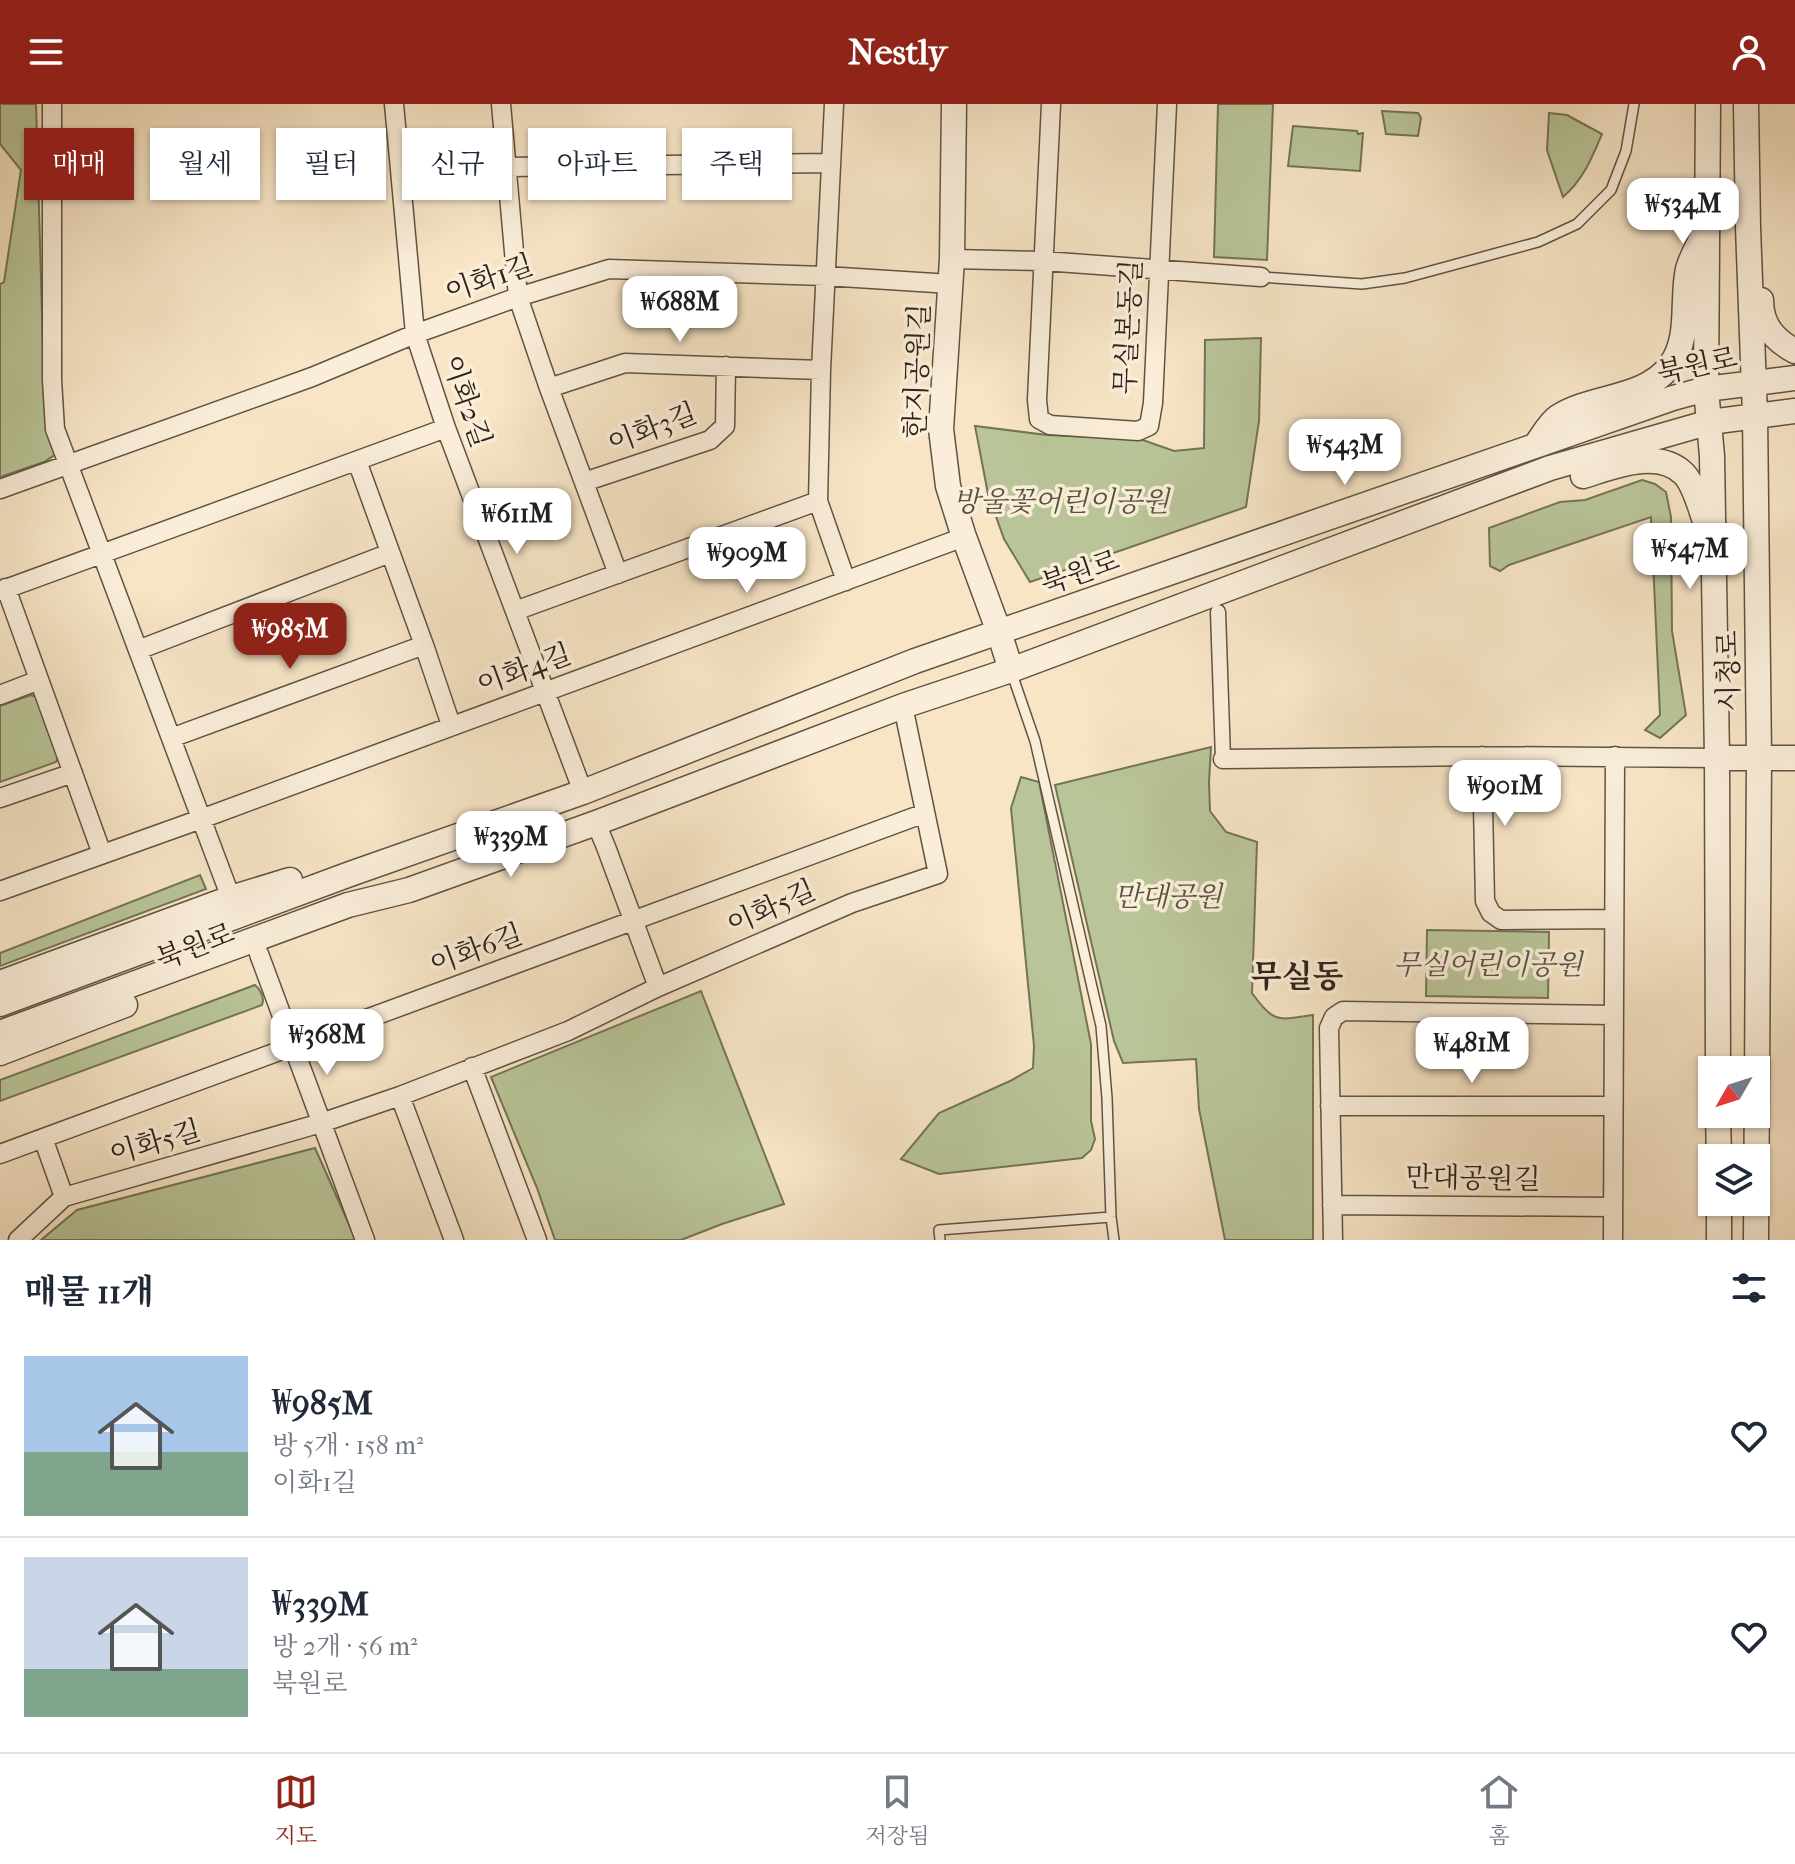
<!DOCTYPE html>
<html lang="ko">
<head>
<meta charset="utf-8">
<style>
  :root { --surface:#fff; --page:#f2f2f3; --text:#1f2937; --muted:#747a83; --line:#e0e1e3; --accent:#8f2418 }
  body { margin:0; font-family:"IM FELL French Canon","Noto Serif KR",serif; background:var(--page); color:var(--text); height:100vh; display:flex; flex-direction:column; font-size:30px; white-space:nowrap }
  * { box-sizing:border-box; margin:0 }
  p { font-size:26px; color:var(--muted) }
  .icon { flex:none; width:44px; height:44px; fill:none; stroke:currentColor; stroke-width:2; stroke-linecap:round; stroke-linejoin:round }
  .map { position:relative; height:1136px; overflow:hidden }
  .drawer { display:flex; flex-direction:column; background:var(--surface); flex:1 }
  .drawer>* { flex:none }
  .guide { position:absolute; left:24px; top:24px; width:800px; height:72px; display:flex; gap:16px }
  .needle { width:52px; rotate:231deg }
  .fabs { position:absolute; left:1698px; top:952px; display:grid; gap:16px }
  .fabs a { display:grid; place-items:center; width:72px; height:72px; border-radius:0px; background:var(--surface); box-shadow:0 2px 6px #0004; font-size:40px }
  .price { position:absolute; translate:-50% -68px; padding:0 18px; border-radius:16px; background:#fff; color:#222; font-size:26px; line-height:52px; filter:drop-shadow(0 2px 4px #0008) }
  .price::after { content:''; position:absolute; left:50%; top:48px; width:24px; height:18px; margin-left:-12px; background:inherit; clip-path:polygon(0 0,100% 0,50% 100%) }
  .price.selected { background:var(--accent); color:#fff }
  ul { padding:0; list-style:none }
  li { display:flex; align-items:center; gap:24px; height:200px; padding:0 24px }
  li+li { border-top:2px solid var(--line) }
  li span { display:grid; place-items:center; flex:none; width:224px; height:160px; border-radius:0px; color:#555 }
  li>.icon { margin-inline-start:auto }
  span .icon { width:96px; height:96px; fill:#fffc; stroke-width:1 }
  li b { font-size:34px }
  h2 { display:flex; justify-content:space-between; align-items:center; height:96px; padding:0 24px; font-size:34px }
  .tag { padding:0 28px; border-radius:0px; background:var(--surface); box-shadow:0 2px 6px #0004; font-size:28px; line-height:72px }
  .tag.selected { background:var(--accent); color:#fff }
  header { display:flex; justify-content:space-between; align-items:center; height:104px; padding:0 24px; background:var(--accent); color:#fff; font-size:36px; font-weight:700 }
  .tabs { display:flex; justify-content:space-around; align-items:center; height:112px; border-top:2px solid var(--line); background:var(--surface); font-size:22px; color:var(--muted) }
  .tabs a { display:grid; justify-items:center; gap:4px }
  .tabs .selected { color:var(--accent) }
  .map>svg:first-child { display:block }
  .green { fill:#b9c598; stroke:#747458; stroke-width:2 }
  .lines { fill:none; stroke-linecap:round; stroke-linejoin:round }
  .service-casing { stroke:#615344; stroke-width:12 }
  .pedestrian-casing { stroke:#615344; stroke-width:17 }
  .minor-casing { stroke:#615344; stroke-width:21 }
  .tertiary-casing { stroke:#615344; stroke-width:27 }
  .service { stroke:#faeeda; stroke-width:9 }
  .pedestrian { stroke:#faeeda; stroke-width:14 }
  .minor { stroke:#faeeda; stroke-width:18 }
  .tertiary { stroke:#faeeda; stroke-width:24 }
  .labels { text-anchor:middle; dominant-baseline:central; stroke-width:7; stroke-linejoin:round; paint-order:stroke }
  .street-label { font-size:28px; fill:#2f2219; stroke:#faeeda }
  .park-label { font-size:28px; font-style:italic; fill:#58533f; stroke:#faeeda }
  .quarter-label { font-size:32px; font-weight:bold; fill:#2f2219; stroke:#faeeda }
</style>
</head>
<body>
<header><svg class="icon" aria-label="menu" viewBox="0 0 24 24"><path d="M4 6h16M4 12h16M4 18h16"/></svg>Nestly<svg class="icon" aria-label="person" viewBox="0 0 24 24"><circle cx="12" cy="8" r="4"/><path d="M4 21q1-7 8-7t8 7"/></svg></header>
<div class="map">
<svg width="1795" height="1136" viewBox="0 0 1795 1136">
  <rect width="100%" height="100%" fill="#f7e5c6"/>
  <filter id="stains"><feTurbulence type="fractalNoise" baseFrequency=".0025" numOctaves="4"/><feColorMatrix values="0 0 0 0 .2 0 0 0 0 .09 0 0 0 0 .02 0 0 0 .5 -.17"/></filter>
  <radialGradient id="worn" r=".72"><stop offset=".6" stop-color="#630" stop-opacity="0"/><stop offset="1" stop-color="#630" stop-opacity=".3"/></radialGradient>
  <path class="green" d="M0,0H36L44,280L56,350L44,358L0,373V180L4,178L21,66L0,40Z
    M1218,0H1273L1267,156L1214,153Z
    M1382,7L1418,9L1421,14L1418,32L1386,30Z
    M1549,9L1567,11L1602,30C1592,54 1583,76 1563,93L1547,46Z
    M1293,22L1357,27L1358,30L1363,29L1360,67L1288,62Z
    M1261,234L1259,317L1246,403L1030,478L1004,435L988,390L975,322L1047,331L1140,335L1174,347L1204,344L1205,236Z
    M1642,376L1655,380L1666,388L1671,413L1672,527L1686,611L1660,634L1645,626L1660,611L1651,413L1509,461L1500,467L1490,462L1489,424L1560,398L1585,396Z
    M31,591L36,593L58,653L56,658L0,678V602Z
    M1211,643L1209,678L1210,707L1226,728L1257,738L1252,889C1274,920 1278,916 1313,911V1136H1225L1199,1005L1196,955L1123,959L1114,937L1055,681Z
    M1021,673L1039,678L1091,940V1017L1095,1035L1091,1046L1082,1054L939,1070L901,1055L939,1009L1010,977L1033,964L1034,942L1011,704Z
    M200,771L206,785L0,862V849Z
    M1427,826L1549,828L1548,894L1426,892Z
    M255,881C260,885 265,893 262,901L0,997V976Z
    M701,887L784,1100L722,1120L681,1136H555L537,1084L491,973Z
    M315,1044L356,1136H41L77,1106Z"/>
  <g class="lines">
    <g class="service-casing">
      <path id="service" d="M1261,173L1362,180L1405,174L1538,138L1577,120L1611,86L1626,47L1634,0
        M1011,567L1035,637L1101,922L1107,994L1111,1113L1114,1136
        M940,1136L939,1126L1111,1113"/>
    </g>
    <g class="pedestrian-casing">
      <path id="pedestrian" d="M1218,508L1223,655"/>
    </g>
    <g class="minor-casing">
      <path id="minor" d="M52,0V276L55,325L231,794
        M394,0L415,230L446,324L583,688
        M501,0L518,193L549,284L618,470
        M834,0L821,266L818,397L846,477
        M1051,0L1037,296L1039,315L1050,321L1138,327L1149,322L1153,299L1167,0
        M506,63L831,59
        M952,155L1044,157L1261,173
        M549,284L625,259L821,266
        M357,357L424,541L451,621
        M584,378L710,336L725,322L726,262
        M0,385L312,273L415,230L518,193L609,165L825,172L951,180
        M6,484L102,750
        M0,487L446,324
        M515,507L818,397
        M138,546L390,449
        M0,591L39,576
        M171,634L424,541
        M1482,652L1485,797L1491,809L1501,816L1614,815
        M1223,655L1482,652L1717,654
        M0,694L73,669
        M596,719L606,743L658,883
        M0,787L201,715L964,433
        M259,850L365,1136
        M472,963L537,1136
        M400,992L454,1136
        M1330,1002H1613
        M43,1034L64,1093
        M0,1050L925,709
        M1332,1101L1613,1103
        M18,1136L64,1093L321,1019L400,992L568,927L658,883L852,799L938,770L903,602
        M1333,1136L1329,924L1334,913L1343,907L1614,911
        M1613,1136L1615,652"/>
    </g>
    <g class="tertiary-casing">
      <path id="tertiary" d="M954,0L952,155L941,325L948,382L964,433L999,528L1011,566
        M1708,0L1706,285L1712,352L1717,654L1718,966
        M1746,0L1748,123L1755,311L1759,654L1756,1136
        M1761,196C1761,221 1774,236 1795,247
        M1535,342C1542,333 1549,319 1558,313C1592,291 1644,296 1670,262C1691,234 1681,197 1688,165C1691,154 1698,142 1703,131
        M1583,372C1613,363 1658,344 1684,370C1694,380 1702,408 1706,421
        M1717,654H1795
        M0,879L231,794L290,776
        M0,900L350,770L583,688L915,557L1673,294L1706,285L1795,274
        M0,929L348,801L409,786L596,719L903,602L1011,566L1550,364L1710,318L1795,307
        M0,949L125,901
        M1718,1010L1719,1054
        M1719,1098V1136"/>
    </g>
    <use href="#service" class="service"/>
    <use href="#pedestrian" class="pedestrian"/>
    <use href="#minor" class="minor"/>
    <use href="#tertiary" class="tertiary"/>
  </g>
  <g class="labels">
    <g class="street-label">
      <text transform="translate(489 174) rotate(-19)">이화1길</text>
      <text transform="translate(1128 223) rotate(-87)">무실본동길</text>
      <text transform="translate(1697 261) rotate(-12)">북원로</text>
      <text transform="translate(917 267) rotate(-88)">한지공원길</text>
      <text transform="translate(467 297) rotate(71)">이화2길</text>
      <text transform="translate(652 324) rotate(-21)">이화3길</text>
      <text transform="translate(1080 468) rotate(-19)">북원로</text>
      <text transform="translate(524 565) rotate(-20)">이화4길</text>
      <text transform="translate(1728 567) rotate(-91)">시청로</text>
      <text transform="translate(771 803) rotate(-24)">이화5길</text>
      <text transform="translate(195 842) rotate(-21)">북원로</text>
      <text transform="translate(476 845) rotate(-20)">이화6길</text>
      <text transform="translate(155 1038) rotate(-16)">이화5길</text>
      <text transform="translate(1473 1074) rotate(1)">만대공원길</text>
    </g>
    <g class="park-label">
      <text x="1061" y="397">방울꽃어린이공원</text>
      <text x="1168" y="792">만대공원</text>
      <text x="1488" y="860">무실어린이공원</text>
    </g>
    <g class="quarter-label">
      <text x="1297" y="872">무실동</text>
    </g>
  </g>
  <rect width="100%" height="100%" filter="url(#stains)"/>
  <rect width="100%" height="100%" fill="url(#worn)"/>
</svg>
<div class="fabs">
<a><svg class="needle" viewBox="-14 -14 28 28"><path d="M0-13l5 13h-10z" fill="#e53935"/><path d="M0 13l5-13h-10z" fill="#747a83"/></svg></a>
<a><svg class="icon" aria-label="layers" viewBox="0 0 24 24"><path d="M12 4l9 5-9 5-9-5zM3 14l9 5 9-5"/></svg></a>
</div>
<b class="price" style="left:1683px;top:142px">₩534M</b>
<b class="price" style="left:680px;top:240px">₩688M</b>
<b class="price" style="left:1345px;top:383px">₩543M</b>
<b class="price" style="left:517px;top:452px">₩611M</b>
<b class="price" style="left:1690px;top:487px">₩547M</b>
<b class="price" style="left:747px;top:491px">₩909M</b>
<b class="price selected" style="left:290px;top:567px">₩985M</b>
<b class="price" style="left:1505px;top:724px">₩901M</b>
<b class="price" style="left:511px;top:775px">₩339M</b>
<b class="price" style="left:327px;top:973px">₩368M</b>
<b class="price" style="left:1472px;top:981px">₩481M</b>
<div class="guide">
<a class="tag selected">매매</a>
<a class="tag">월세</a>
<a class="tag">필터</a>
<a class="tag">신규</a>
<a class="tag">아파트</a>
<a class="tag">주택</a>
</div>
</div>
<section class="drawer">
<h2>매물 11개<svg class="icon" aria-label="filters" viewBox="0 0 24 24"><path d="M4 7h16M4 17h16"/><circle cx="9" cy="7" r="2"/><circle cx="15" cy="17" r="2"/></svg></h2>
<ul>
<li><span style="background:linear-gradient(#a9c7e8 60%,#7fa58c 0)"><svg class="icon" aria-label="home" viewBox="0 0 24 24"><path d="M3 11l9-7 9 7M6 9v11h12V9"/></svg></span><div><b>₩985M</b><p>방 5개 · 158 m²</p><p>이화1길</p></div><svg class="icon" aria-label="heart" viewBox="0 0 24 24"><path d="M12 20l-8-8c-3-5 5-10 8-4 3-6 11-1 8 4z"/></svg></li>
<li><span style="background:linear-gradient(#c9d6e8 70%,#7fa58c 0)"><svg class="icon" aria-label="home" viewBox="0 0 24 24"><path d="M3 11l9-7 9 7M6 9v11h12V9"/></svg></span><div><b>₩339M</b><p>방 2개 · 56 m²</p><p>북원로</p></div><svg class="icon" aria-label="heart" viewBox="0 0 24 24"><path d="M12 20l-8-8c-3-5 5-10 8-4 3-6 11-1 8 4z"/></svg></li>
</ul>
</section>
<nav class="tabs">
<a class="selected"><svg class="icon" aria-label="map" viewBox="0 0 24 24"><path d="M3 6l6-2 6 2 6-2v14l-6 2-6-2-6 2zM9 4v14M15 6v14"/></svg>지도</a>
<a><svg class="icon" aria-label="saved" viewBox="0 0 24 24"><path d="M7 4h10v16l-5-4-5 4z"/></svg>저장됨</a>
<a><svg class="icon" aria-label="home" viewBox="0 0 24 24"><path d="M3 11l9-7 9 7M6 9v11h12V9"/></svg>홈</a>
</nav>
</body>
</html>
